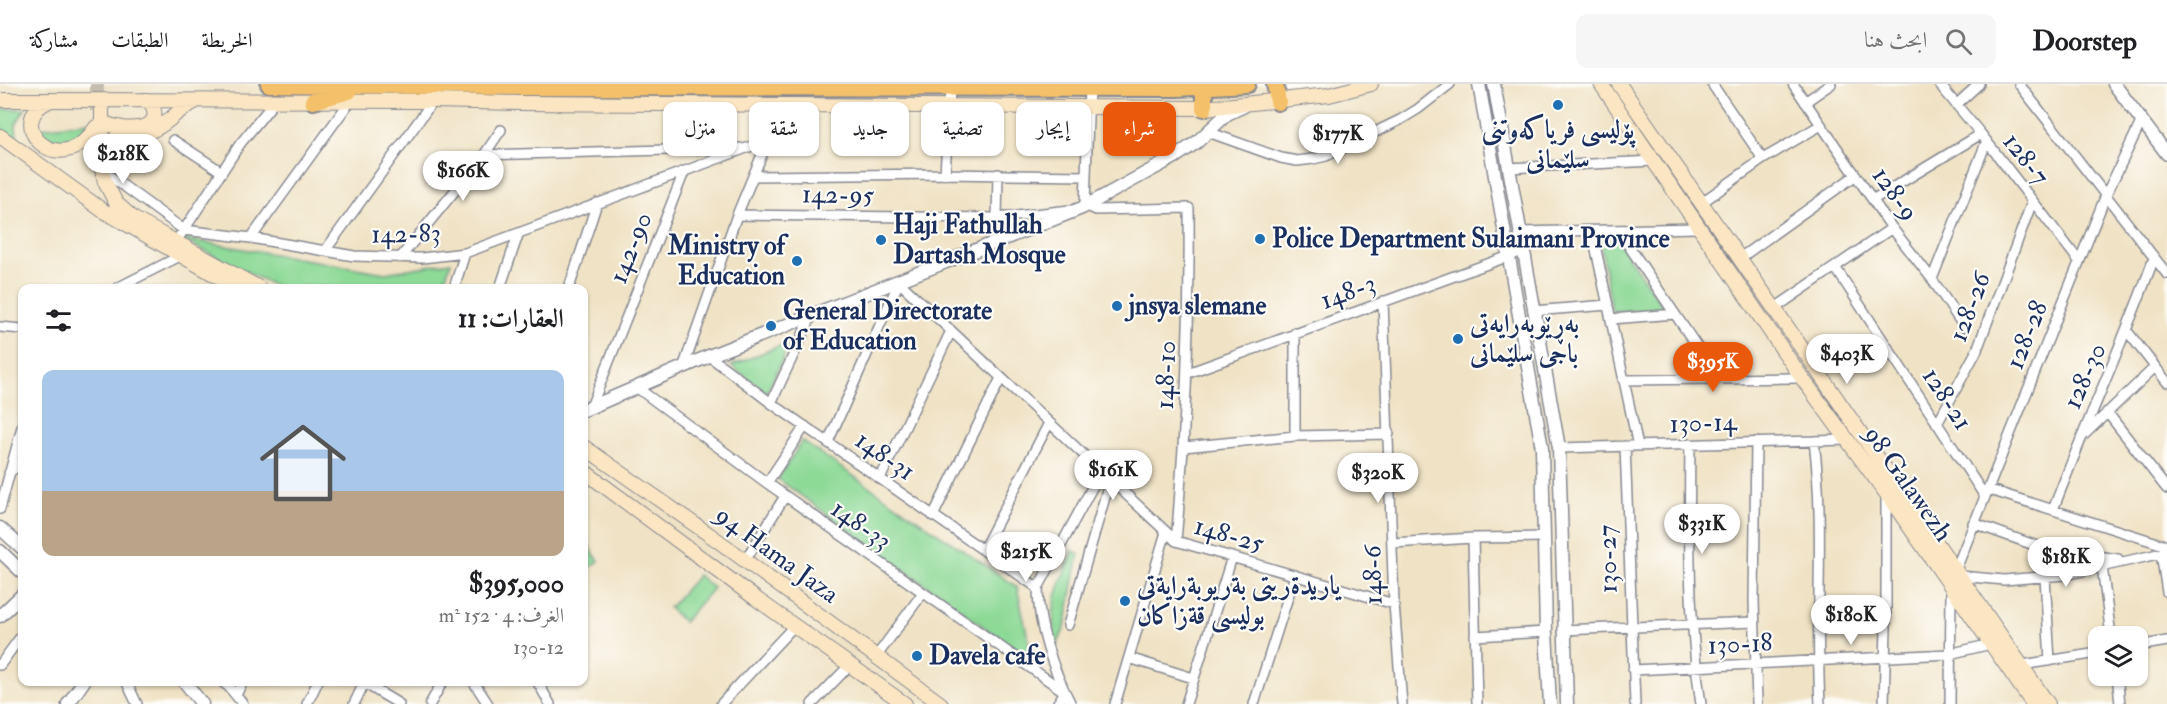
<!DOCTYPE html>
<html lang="ar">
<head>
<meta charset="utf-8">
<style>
  :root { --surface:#fff; --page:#f6f6f6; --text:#202124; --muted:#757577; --line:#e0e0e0; --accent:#ea580c }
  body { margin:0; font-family:"IM FELL Double Pica",Amiri,serif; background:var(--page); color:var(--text); direction:rtl; height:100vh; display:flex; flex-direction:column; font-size:22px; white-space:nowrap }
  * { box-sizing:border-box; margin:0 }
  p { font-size:20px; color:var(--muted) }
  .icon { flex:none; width:33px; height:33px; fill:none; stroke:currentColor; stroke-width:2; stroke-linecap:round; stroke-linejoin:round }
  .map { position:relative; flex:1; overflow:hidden; direction:ltr }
  .sheet { position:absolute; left:18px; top:200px; width:570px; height:402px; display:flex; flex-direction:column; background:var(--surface); border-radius:12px; box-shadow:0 2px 4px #0004; direction:rtl }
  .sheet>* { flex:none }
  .guide { position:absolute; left:606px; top:18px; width:570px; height:54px; direction:rtl; display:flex; gap:12px }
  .fabs { position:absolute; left:2088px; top:542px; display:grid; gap:12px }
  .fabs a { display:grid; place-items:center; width:60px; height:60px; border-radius:12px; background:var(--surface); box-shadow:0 2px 4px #0004; font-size:30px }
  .price { position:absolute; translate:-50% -51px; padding:0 14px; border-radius:21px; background:#fff; color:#222; font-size:20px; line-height:39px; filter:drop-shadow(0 2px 3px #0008) }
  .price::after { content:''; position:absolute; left:50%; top:36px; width:18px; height:14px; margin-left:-9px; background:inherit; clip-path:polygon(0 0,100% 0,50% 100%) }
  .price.selected { background:var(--accent); color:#fff }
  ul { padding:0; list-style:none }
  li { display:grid; align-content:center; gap:12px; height:318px; padding:0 24px }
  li+li { border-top:2px solid var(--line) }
  li span { display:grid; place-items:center; height:186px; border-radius:12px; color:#555 }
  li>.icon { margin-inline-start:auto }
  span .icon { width:108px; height:108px; fill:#fffc; stroke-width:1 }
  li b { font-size:26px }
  h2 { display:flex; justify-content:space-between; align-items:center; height:72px; padding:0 24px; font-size:26px }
  .chip { padding:0 21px; border-radius:12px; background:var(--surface); box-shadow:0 2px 4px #0004; font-size:21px; line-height:54px }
  .chip.selected { background:var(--accent); color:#fff }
  header { display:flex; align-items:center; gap:36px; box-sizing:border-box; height:84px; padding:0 30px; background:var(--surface); border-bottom:2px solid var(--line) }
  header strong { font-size:28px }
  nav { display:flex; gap:33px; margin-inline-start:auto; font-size:21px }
  .search { width:420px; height:54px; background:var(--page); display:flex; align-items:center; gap:15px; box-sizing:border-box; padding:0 21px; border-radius:12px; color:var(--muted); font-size:22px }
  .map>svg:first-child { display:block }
  .green { fill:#8dd996; stroke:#54847a; stroke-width:1.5 }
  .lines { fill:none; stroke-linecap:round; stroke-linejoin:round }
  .secondary-tunnel { stroke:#c5beb0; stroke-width:14; stroke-dasharray:14 7; stroke-linecap:butt }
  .minor-casing { stroke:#868891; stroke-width:12 }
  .tertiary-casing { stroke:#868891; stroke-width:15 }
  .secondary-casing { stroke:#868891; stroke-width:16 }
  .trunk-casing { stroke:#868891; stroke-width:20 }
  .minor { stroke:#fff; stroke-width:9 }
  .tertiary { stroke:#fff; stroke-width:12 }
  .secondary { stroke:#fbe6c3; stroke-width:14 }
  .trunk { stroke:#f4c16a; stroke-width:16 }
  .poi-dot { fill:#1f6fb2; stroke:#fdfcf7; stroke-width:2 }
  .labels { text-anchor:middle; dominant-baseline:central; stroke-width:4.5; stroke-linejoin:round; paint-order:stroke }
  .poi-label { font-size:26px; font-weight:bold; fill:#1b2f5e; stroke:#fdfcf7; text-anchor:start }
  .street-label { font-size:26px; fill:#1b2f5e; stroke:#fdfcf7 }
</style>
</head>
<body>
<header>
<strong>Doorstep</strong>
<div class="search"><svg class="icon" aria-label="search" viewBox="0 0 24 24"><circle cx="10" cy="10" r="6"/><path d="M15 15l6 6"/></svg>ابحث هنا</div>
<nav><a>الخريطة</a><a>الطبقات</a><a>مشاركة</a></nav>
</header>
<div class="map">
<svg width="2167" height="620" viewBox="0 0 2167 620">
  <rect width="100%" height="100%" fill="#fdfcf7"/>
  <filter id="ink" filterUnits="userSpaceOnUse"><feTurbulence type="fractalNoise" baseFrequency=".0167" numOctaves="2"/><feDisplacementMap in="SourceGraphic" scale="12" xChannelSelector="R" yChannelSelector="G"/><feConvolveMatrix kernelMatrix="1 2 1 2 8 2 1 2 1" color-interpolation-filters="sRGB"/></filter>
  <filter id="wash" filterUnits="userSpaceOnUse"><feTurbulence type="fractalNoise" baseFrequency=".008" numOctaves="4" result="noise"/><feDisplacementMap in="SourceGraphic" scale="24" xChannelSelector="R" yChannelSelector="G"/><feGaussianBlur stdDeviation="1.35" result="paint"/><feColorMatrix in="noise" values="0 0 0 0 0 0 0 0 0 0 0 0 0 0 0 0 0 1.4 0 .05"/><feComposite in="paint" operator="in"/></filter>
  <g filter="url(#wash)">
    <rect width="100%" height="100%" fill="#f0e2c4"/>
    <path class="green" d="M0,25H25L16,40L17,58L0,44Z
      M89,38C82,49 66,69 51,61C45,57 39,49 33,45Z
      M179,154L385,189L451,178L442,204H279Z
      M1616,155L1665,226L1612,227L1600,156Z
      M791,257L767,308L731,282Z
      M802,357L1017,503L1033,578L778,395Z
      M584,456L599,477L584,488Z
      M1073,467L1079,469L1065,543L1056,564C1048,520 1058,506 1073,467Z
      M698,491L713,504L684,538L669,524Z"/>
  </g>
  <g filter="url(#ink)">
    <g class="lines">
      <path class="secondary-tunnel" d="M97,0V27"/>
      <g class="minor-casing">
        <path id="minor" d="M1712,0L1763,75
          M1793,0L1892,144L1932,195L1964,243
          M1939,0L1981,50L2079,177
          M2019,0L2167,190
          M1089,4L1085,121L1096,126L1189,124C1190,236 1186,347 1176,457
          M1805,18L1831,0
          M1956,21L1979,0
          M1208,48L1281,74L1297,77L1313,75L1326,72L1400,36L1418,25L1450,0
          M173,56L222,88
          M484,71L740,64
          M1508,84L1655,77
          M102,86L184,146L240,60L275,17
          M945,90L950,4
          M754,92L945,90L1086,92
          M1874,115L1981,50
          M1701,119L1763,75L1821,41
          M737,131L997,134L1070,126
          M997,134L998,90
          M1618,146L1719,295
          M1592,147L1638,362
          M1520,148L1698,144
          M251,154L351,16
          M175,158L184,146L251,154L354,172L422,174L465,169L768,56
          M325,167L433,17
          M400,174L484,71L501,46
          M1740,174L1856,91
          M1835,183L1984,411
          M1932,195L1986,59
          M117,204L180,172
          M454,204L465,169
          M500,204L518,151
          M569,204L597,119
          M1383,217L1394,520L1402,620
          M1775,224L1892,144
          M1533,227L1608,221
          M1611,235L1675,230
          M0,243L22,245
          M2127,247L2167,298
          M709,272L771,319L1038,504
          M683,284L737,131L768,56L779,20
          M1188,289L1523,167
          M1623,296L1802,294
          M636,303L767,399L1065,608L1057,620
          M771,319L812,231
          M591,323L684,88
          M2107,328L2167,405
          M1937,340L1977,266L2032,118
          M2084,351L2155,283
          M1295,352V249
          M1814,357C1825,444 1815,532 1820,620
          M828,358L899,198L1176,457L1394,520
          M1756,358L1754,516L1757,620
          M1690,360C1689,447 1688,534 1701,620
          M1625,362L1635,620
          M1184,363L1295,352L1389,350
          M1559,364L1848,356
          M9,389L22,378
          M880,395L951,247
          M767,399L805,342
          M1987,405L2167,462
          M0,425L22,343
          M2053,426C2085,341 2123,259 2154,174
          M933,432L1001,294
          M1973,439L2045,465L2118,475
          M1473,454L1477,620
          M1393,459L1473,454L1544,453
          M983,466L1049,339
          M2161,469L2167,508
          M745,477L785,412
          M2102,482L2111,552
          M1956,485L2106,111L2142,36
          M1960,492L2004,496L2065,491L2167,468
          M2045,493L2050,577
          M1068,541L1110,396
          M1563,546L1754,538
          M1475,552L1546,548
          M2138,562L2167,557
          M876,573L922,510
          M1129,574L1193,594
          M0,581L22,551
          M2022,581L2098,569
          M1633,586L1949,570L1991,560
          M2117,591L2120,620
          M126,597L137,620
          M221,597L228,602L243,620
          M473,597L488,620
          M537,597L550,620
          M364,599L399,620
          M236,611L243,597
          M307,620L318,597
          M354,620L365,597
          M430,620L443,597
          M721,620L794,542
          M812,620L850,581
          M1071,620C1053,586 1038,543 1038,504L1101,387
          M1115,620L1166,448
          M1186,620L1232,473
          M1254,620L1295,491
          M1884,620L1886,544V409
          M1950,620L1951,505"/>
      </g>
      <g class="tertiary-casing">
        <path id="tertiary" d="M1479,0L1542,364L1546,548L1550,620
          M1494,0L1559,364L1567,620
          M2114,0L2167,70
          M584,326L709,272L1082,124L1175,73L1197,58L1227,30L1244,22
          M0,444L22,464
          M0,467L22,488
          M0,532L22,511
          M184,597L202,620
          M68,620L84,597"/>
      </g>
      <g class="secondary-casing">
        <path id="secondary" d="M1601,0L1802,294L1886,409L2033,620
          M1619,0L2048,620
          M0,16L433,17L520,19L1204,24L1329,11L1371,0
          M51,16C0,37 59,101 96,43
          M102,26V86L105,98L116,119L134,135L259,204
          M102,38C115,44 132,47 146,42C159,36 156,22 145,16
          M0,52L102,126L238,204
          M101,66C122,43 135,56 157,44C171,37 179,24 195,18
          M584,363L717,456L941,620
          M584,387L755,514L905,620"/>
      </g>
      <g class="trunk-casing">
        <path id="trunk" d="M269,0L521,3L1177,4L1247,0
          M1275,0L1278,18
          M1204,3V24
          M313,17L349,7"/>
      </g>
      <use href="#minor" class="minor"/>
      <use href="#tertiary" class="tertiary"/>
      <use href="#secondary" class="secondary"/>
      <use href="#trunk" class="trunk"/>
    </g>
  </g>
  <g class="poi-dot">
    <circle cx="1558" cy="21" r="6"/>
    <circle cx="1260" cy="155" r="6"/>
    <circle cx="881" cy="156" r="6"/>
    <circle cx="797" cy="177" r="6"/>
    <circle cx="1117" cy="222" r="6"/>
    <circle cx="771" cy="242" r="6"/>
    <circle cx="1458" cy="255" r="6"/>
    <circle cx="1125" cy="517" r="6"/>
    <circle cx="917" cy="572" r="6"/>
  </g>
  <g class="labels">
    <g class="poi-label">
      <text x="1558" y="46" text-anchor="middle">پۆلیسی فریاکەوتنی<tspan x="1558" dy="30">سلێمانی</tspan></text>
      <text x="893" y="141">Haji Fathullah<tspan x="893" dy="30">Dartash Mosque</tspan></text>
      <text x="1272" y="155">Police Department Sulaimani Province</text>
      <text x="785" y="162" text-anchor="end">Ministry of<tspan x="785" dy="30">Education</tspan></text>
      <text x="1129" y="222">jnsya slemane</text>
      <text x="783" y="227">General Directorate<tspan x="783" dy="30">of Education</tspan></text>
      <text x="1470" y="240">بەڕێوبەرایەتی<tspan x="1470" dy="30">باجی سلێمانی</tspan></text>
      <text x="1137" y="502">ياريدةريتى بةريوبةرايةتى<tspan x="1137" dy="30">بوليسى قةزاكان</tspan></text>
      <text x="929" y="572">Davela cafe</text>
    </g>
    <g class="street-label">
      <text transform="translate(2026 75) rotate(52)">128-7</text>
      <text transform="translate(1895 110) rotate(55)">128-9</text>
      <text transform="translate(838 111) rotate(1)">142-95</text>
      <text transform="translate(406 150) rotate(-1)">142-83</text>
      <text transform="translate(631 164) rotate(-68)">142-90</text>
      <text transform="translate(1348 208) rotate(-20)">148-3</text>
      <text transform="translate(1970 223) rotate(-69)">128-26</text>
      <text transform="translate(2027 251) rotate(-68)">128-28</text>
      <text transform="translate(1166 291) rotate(-88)">148-10</text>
      <text transform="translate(2085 292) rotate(-66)">128-30</text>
      <text transform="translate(1947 315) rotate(57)">128-21</text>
      <text transform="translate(1703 339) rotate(-2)">130-14</text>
      <text transform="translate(885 372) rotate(35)">148-31</text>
      <text transform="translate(1908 400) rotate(55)">98 Galawezh</text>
      <text transform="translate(861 441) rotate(35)">148-33</text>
      <text transform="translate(1229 451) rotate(16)">148-25</text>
      <text transform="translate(777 471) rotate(36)">94 Hama Jaza</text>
      <text transform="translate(1608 475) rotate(-91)">130-27</text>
      <text transform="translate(1373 491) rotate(-91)">148-6</text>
      <text transform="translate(1740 560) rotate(-3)">130-18</text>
    </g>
  </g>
</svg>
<div class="fabs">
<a><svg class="icon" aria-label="layers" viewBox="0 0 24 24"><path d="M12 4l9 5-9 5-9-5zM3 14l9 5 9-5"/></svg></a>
</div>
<b class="price" style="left:1338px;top:81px">$177K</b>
<b class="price" style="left:123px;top:101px">$218K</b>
<b class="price" style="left:463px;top:118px">$166K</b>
<b class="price" style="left:1847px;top:301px">$403K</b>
<b class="price selected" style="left:1713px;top:309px">$395K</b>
<b class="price" style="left:1113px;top:417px">$161K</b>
<b class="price" style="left:1378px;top:420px">$320K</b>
<b class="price" style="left:1702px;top:471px">$331K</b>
<b class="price" style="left:1026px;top:499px">$215K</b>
<b class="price" style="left:2066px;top:504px">$181K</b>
<b class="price" style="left:1851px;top:562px">$180K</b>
<div class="guide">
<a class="chip selected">شراء</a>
<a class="chip">إيجار</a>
<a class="chip">تصفية</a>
<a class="chip">جديد</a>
<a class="chip">شقة</a>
<a class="chip">منزل</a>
</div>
<section class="sheet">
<h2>العقارات: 11<svg class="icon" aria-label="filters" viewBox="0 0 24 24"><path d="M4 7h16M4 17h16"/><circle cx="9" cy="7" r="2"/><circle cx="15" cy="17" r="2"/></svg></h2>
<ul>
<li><span style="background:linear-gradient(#a9c7e8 65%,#b9a48a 0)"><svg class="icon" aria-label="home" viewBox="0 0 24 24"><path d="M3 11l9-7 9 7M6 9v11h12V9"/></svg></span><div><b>$395,000</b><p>الغرف: 4 · 152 m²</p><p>130-12</p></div></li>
</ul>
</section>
</div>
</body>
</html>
